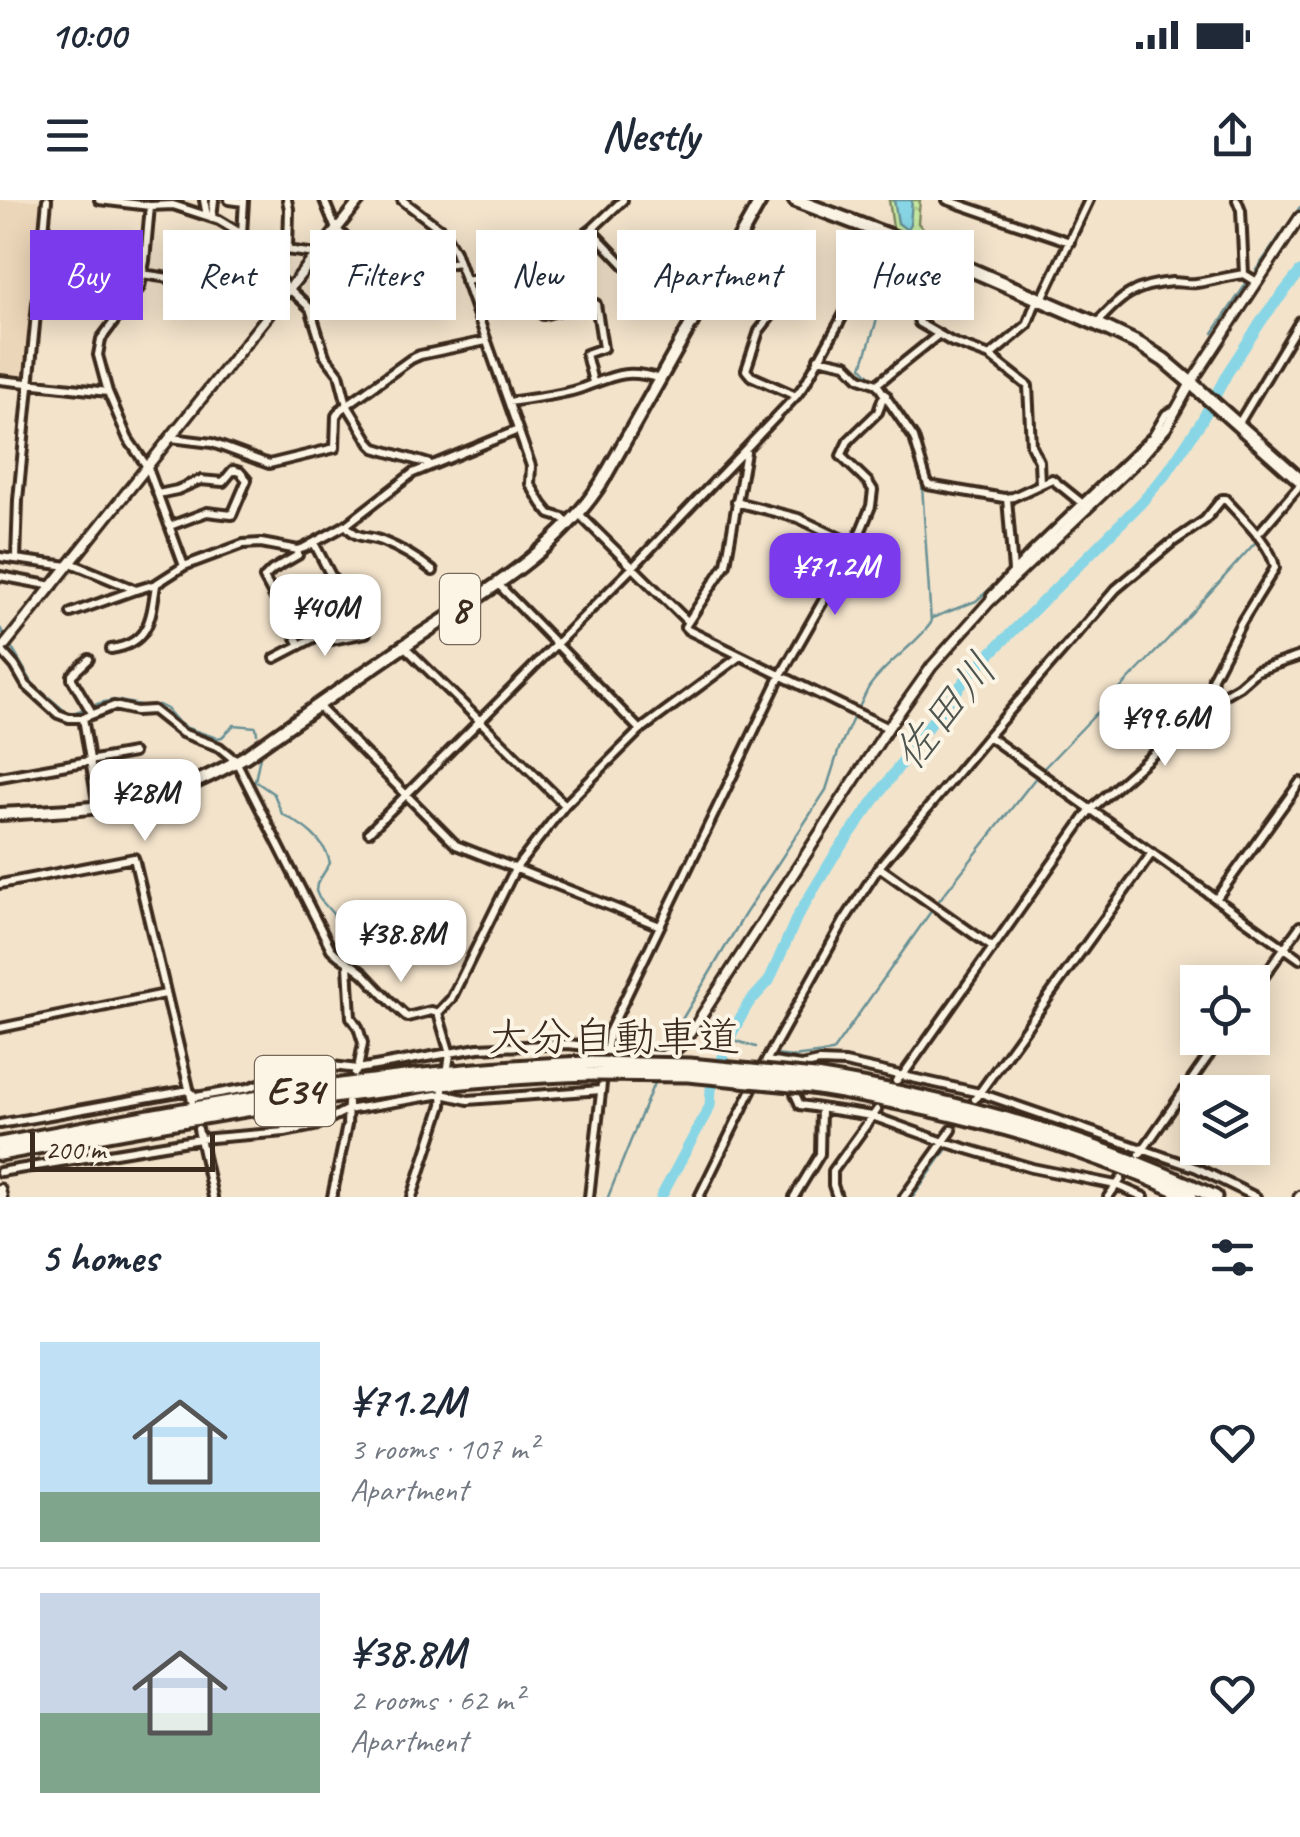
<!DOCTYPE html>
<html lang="en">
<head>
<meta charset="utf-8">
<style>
  :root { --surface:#fff; --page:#f2f2f3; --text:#1f2937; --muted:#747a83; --line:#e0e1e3; --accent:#7c3aed }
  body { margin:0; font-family:Caveat,"Klee One",sans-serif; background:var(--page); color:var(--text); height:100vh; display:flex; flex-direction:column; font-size:38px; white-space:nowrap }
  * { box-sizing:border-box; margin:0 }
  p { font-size:32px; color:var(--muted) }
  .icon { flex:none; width:55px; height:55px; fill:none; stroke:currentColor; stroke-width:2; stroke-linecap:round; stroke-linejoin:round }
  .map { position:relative; height:997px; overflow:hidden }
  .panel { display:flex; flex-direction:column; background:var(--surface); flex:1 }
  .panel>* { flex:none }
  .guide { position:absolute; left:30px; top:30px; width:1240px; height:90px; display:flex; gap:20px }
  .buttons { position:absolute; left:1180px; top:765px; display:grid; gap:20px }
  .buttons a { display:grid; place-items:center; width:90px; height:90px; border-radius:0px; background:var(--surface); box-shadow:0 5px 25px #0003; font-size:50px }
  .scale { position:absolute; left:30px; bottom:25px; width:185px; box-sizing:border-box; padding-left:10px; border:5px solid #3b2a1e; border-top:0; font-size:28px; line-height:35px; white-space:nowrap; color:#3b2a1e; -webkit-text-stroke:8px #fcf5e5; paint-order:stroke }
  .price { position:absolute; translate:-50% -85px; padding:0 22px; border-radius:20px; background:#fff; color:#222; font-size:32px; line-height:65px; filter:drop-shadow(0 2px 5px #0008) }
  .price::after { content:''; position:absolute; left:50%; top:60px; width:30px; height:22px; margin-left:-15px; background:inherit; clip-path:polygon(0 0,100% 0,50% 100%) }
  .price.current { background:var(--accent); color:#fff }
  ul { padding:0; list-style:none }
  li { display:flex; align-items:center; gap:30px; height:250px; padding:0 40px }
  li+li { border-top:2px solid var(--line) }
  li span { display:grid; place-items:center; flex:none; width:280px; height:200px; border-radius:0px; color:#555 }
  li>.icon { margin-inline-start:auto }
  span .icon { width:120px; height:120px; fill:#fffc; stroke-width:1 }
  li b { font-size:42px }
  h2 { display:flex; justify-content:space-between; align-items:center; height:120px; padding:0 40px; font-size:42px }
  .chip { padding:0 35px; border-radius:0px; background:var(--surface); box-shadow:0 5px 25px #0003; font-size:35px; line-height:90px }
  .chip.current { background:var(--accent); color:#fff }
  .status { display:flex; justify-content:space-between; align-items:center; height:70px; padding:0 50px; background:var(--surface); direction:ltr }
  .status svg { height:28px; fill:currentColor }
  header { display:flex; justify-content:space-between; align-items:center; height:130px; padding:0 40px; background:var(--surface); font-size:45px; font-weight:600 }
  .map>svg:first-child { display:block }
  .built { fill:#ecd6b9 }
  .park { fill:url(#park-crowns); stroke:#808960; stroke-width:2.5 }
  .water { fill:#88d6e5; stroke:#699195; stroke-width:2.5 }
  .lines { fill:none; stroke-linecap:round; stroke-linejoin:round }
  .stream { stroke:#699195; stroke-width:2.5 }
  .river { stroke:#88d6e5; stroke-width:11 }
  .minor-casing { stroke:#3b2a1e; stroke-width:14 }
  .tertiary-casing { stroke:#3b2a1e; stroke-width:15 }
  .primary-casing { stroke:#3b2a1e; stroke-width:18 }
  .trunk-casing { stroke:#3b2a1e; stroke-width:19 }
  .motorway-casing { stroke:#3b2a1e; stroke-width:19 }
  .minor { stroke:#fcf5e5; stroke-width:6 }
  .tertiary { stroke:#fcf5e5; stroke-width:8 }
  .primary { stroke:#fcf5e5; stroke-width:10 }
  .trunk { stroke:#fcf5e5; stroke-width:11 }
  .motorway { stroke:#fcf5e5; stroke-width:11 }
  .motorway-bridge-casing { stroke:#3b2a1e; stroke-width:19; stroke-linecap:butt }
  .motorway-bridge { stroke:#fcf5e5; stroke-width:11 }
  .labels { text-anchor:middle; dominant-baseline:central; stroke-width:8; stroke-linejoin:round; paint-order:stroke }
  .shield { fill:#fcf5e5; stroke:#75675a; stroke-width:2.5 }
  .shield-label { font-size:40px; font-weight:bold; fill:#3b2a1e }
  .street-label { font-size:42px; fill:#3b2a1e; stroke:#fcf5e5 }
  .water-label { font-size:45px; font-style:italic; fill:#4e5550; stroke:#fcf5e5 }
</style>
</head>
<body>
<div class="status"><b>10:00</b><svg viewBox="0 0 49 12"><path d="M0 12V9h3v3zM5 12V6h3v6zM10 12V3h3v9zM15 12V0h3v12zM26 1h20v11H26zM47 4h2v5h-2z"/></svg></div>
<header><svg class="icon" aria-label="menu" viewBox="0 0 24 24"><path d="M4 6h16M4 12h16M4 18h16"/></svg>Nestly<svg class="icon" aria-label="share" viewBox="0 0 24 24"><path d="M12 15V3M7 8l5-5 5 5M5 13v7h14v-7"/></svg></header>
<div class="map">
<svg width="1300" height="997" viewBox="0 0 1300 997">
  <defs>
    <pattern id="park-crowns" width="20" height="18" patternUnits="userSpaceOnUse" patternTransform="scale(2.5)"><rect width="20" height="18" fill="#c6e8a1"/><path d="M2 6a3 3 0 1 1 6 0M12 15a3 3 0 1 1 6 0" fill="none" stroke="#abc78a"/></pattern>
  </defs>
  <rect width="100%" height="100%" fill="#f3e3cb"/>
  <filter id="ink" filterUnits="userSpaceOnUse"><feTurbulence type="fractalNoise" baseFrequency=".01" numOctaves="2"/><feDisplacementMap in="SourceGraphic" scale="20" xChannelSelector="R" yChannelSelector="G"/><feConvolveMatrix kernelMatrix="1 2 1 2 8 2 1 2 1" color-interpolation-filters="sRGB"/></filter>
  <g filter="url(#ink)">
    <path class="built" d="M0,0H47L30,179L0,175Z"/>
    <path class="park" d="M889,0H920L918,23L938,46L939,52L894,35Z"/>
    <path class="water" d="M894,0H912L910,25L907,30L898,23Z"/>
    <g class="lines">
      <path class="stream" d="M909,29L924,39L929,46
        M1256,70L1300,7
        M1213,133L1246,84L1243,76
        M872,178L862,167L878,116L893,96L915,84L932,61V59
        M1043,337L1062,319
        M932,418L976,401L1006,375
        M0,428L33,484L65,511L73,513L100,503L114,500L145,506L159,505L167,509L179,523L187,528L217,538L222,537L234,525L256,527L257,534
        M858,509C862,502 865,494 869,487C886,462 914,447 931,423L922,285L909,237
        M261,551L255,581L274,594L282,614C303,625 325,640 330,663L317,684L316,691L319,698L333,714L345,755L351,760
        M1042,570L1167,440L1300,293
        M937,703L1037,576
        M353,767L354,813L366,837L362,876
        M730,839L756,847
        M669,848L681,821L745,714L826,590L839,549L854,516
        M775,855L793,857L832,852L932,710
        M336,997L356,900
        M608,997L656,878
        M913,997L946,950"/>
      <path class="river" d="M661,997L710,906L711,889L732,833L748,804L769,781L797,717L834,656L926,529L971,473L1141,303L1166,274L1201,222L1228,172L1264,117L1300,72"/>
      <g class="minor-casing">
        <path id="minor" d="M99,0L150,6L173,5L219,20L264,47L316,54
          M204,0L207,16
          M229,0L244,2
          M287,0L289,9L288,49
          M324,0L336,29L359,50L389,69L405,70L459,62
          M402,0L443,31L455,51L531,266L530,284L542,304L550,314L563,318L569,324
          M947,0L1070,42
          M1237,0L1241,10L1244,74
          M150,6L145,61L140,87L101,139L98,155L108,192L128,239L148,268L184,366
          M212,18L214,0
          M591,30L628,69L634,72L661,68L710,91
          M242,34L244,0
          M519,35L527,41L538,65L575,99V106L543,115
          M264,47L268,52L267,60L270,71L310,108L325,156L339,174L347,205L371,244L375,248L429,264
          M947,60L915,94L914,102L919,123L952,142L990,156L1028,186L1031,245L1039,261L1040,283
          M721,73L781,103L759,131L746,170L751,176L796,196
          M142,74L210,84L242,97L288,90
          M41,78L138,90
          M465,81L490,77L511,69L524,58L555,53L569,46L591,30L623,0
          M1041,101L1089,0
          M1097,123C1121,96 1135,85 1172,82C1180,82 1189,84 1196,83C1212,81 1228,76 1244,74L1257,82
          M990,156L1027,125L1037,99
          M818,158L846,164L860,178L877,184L914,238L928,285L1004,298L1013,297L1052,279L1083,304
          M0,180L108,192
          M593,182L586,154L603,148L596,104
          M877,184L938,135
          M509,202C532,198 559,196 582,188C614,176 625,168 660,179
          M1239,223L1300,121
          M171,238L212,243L269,264L335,248L336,216L340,210L411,159L420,155L486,141
          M158,294L177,290L200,280L223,282L233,270L240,272L247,280L232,315L207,312L170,326
          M1007,298L1013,371
          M736,302L798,318L855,345
          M579,314L688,422L685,427L688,430L888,528
          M346,325C357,340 367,335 382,341C402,349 417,358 433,371
          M1257,335L1300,285
          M314,343L339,391
          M298,350V355L272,370L264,378L300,445
          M0,357L68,366
          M16,359L18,300L47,0
          M71,363L136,390L156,384L184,366L243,344L261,343L298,350L304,348L346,325L413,273L518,230
          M0,376L53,386
          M498,384L640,530
          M991,396L1032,352L1153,236L1166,214L1175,210
          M71,413L135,390
          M688,422L726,364L746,252
          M404,446L565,605
          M0,449L15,466L26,485L58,514L69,518H83L114,506L136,511L153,510L182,533L219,547L236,561L331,749C341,760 355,765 365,775C378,789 392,804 407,817L431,811L438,813L451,799L515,669L565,605L640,530L740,456
          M111,449C150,444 151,417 156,385
          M275,458L323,433L327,441L366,433
          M89,459L72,475V479L92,513
          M318,506L456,645L660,726
          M83,518L98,607
          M988,536L1300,759
          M0,577L133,553
          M369,632L633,367L796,196L805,184L888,35
          M879,667L992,747
          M0,684L134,658L192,901
          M1216,699L1300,582
          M348,765L351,817L358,827L363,843L358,869L355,873
          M1252,793L1300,726
          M438,813L450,854L448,867
          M0,828L165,794
          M766,861L801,866L819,862L845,863L980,893L1197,968L1256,997
          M605,863L609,832L781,475L855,345L871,306L873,290L868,282L841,256L848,241L878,212L882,200L886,195
          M761,870L844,721L879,667L988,536L1116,389L1170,344L1205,320L1222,299H1225C1241,317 1272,345 1275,368L1241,423L1213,477L1212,487L1215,500
          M896,881L903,875L1090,610L1215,500L1239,486L1256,471L1300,456
          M797,887L795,894L800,905L872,916L944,942L1032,968L1116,985L1144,997
          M975,899L1152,653
          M0,924L189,890L196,897L248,888L272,879L321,867L332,866L358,869L478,848L568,844L595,847L606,851L662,855L677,849L685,842L702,815
          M198,929L213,997
          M285,932L286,921
          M1140,954L1221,838
          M0,972L200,939L285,932L315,926L347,910L442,894L468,900L601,890
          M332,997L347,925L348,903
          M412,997L442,905L443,890
          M589,997L603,875
          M699,997L756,881
          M794,997L820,954L821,909
          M837,997L833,985V971L877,910
          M904,997L952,930
          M1108,997L1121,979"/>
      </g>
      <g class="tertiary-casing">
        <path id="tertiary" d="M0,451L360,0
          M702,815L888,528L932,466L989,402L1141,257L1166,228L1191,183L1300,17
          M0,989L2,997
          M1299,997L1300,996"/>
      </g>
      <g class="primary-casing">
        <path id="primary" d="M0,614C51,611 104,610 154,597C186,588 217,573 246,556C300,518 355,479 410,442C479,396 558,352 603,280L761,0"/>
      </g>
      <g class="trunk-casing">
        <path id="trunk" d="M795,0L914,45L1097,124L1139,144L1164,160L1191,183L1300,280"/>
      </g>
      <g class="motorway-casing">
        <path id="motorway" d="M815,877C954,899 1088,937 1215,997
          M812,887C942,908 1071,940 1191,997
          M0,944C196,906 392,869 592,863
          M0,954C196,917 392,880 592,874"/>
      </g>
      <use href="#minor" class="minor"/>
      <use href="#tertiary" class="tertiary"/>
      <use href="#primary" class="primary"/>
      <use href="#trunk" class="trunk"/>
      <use href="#motorway" class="motorway"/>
      <g class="motorway-bridge-casing">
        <path id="motorway-bridge" d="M592,863L690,865L815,877
          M592,874L688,875L812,887"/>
      </g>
      <use href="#motorway-bridge" class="motorway-bridge"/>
    </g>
  </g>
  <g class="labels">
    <g class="shield">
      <rect x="440" y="374" width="40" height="70" rx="8"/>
      <rect x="255" y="856" width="80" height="70" rx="8"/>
    </g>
    <g class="shield-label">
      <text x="460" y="409">8</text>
      <text x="295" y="891">E34</text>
    </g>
    <g class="street-label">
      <text x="614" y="837">大分自動車道</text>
    </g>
    <g class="water-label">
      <text transform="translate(945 512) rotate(-51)">佐田川</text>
    </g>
  </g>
</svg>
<div class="buttons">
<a><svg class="icon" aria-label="locate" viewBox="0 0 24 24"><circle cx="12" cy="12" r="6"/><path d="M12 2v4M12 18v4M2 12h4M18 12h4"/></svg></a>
<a><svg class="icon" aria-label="layers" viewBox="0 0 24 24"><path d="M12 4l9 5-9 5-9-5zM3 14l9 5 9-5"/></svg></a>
</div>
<div class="scale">200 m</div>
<b class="price current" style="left:835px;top:418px">¥71.2M</b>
<b class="price" style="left:325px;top:459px">¥40M</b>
<b class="price" style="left:1165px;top:569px">¥99.6M</b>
<b class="price" style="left:145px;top:644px">¥28M</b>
<b class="price" style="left:401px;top:785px">¥38.8M</b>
<div class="guide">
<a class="chip current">Buy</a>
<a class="chip">Rent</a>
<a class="chip">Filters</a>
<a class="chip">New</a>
<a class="chip">Apartment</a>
<a class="chip">House</a>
</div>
</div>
<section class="panel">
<h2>5 homes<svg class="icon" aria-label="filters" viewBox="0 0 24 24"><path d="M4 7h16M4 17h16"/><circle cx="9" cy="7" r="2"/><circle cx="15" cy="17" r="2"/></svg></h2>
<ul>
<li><span style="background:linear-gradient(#bfe0f5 75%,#7fa58c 0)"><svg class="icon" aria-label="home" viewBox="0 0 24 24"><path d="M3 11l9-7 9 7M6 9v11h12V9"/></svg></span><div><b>¥71.2M</b><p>3 rooms · 107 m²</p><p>Apartment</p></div><svg class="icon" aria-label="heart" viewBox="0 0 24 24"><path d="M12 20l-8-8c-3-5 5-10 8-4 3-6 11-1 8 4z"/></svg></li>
<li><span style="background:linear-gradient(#c9d6e8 60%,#7fa58c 0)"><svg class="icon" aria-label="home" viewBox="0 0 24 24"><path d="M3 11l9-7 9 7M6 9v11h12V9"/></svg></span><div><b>¥38.8M</b><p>2 rooms · 62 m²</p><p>Apartment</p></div><svg class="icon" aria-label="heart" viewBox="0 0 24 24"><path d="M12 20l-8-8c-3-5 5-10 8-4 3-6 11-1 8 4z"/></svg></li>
</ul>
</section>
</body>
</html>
